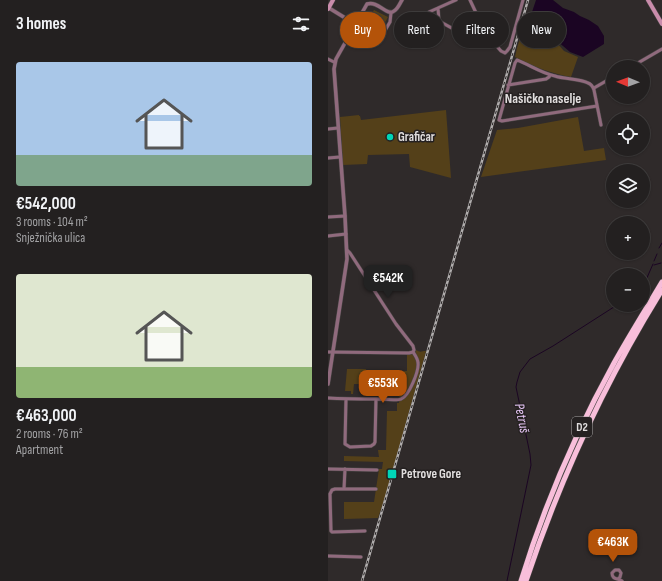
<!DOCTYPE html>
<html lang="en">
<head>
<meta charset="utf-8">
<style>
  :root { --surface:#232020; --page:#2b2829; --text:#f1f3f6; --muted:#a3a3a5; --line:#403e3e; --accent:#b45309 }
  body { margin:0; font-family:"Sofia Sans Condensed",sans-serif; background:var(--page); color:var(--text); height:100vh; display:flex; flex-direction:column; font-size:15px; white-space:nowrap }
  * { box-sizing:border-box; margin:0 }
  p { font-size:13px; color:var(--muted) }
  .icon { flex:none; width:22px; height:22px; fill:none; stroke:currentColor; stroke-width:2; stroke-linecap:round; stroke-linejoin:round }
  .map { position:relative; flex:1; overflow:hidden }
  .drawer { display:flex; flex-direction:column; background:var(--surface); width:328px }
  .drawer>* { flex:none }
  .banner { position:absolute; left:12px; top:12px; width:262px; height:36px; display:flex; gap:8px }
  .needle { width:26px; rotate:271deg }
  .tools { position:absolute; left:278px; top:60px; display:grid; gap:8px }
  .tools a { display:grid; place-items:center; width:44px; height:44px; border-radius:50%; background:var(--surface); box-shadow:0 1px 3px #0004,0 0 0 1px var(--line); font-size:20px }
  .price { position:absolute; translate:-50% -34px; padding:0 9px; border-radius:8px; background:var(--accent); color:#fff; font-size:13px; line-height:26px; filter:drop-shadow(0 1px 2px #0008) }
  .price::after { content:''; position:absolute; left:50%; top:24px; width:12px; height:9px; margin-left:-6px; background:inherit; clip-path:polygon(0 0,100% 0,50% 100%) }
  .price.active { background:#222; color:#fff }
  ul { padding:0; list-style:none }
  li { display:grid; align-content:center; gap:8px; height:212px; padding:0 16px }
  li span { display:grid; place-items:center; height:124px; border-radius:4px; color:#555 }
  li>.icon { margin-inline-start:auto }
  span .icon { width:72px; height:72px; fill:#fffc; stroke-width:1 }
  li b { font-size:17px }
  h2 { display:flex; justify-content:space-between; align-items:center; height:48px; padding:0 16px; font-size:17px }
  .tag { padding:0 14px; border-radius:18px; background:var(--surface); box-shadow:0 1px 3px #0004,0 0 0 1px var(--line); font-size:14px; line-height:36px }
  .tag.active { background:var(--accent); color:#fff }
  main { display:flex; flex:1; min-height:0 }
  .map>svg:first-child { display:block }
  .green { fill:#544019 }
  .water { fill:#1b0523 }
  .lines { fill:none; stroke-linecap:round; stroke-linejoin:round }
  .stream { stroke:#1b0523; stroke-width:1 }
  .minor-casing { stroke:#4b4747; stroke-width:4 }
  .tertiary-casing { stroke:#4b4747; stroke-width:4.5 }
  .secondary-casing { stroke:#4b4747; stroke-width:5 }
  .trunk-casing { stroke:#4b4747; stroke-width:6 }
  .minor { stroke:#906a7d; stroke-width:3 }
  .tertiary { stroke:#906a7d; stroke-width:3.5 }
  .secondary { stroke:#c98cab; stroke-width:4 }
  .trunk { stroke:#f8beda; stroke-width:5 }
  .rail-casing { stroke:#b1aeae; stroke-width:2.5 }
  .rail { stroke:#252121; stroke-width:1; stroke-dasharray:3; stroke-linecap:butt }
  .poi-dot { fill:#00d5b7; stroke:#252121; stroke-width:1.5 }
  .labels { text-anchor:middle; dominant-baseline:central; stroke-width:3; stroke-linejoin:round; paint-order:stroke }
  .shield { fill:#252121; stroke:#a8a5a5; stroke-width:1 }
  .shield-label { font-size:12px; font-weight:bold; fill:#e0dddd }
  .poi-label { font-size:13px; font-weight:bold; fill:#e0dddd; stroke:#252121; text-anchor:start }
  .neighbourhood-label { font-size:14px; font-weight:bold; fill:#e0dddd; stroke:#252121 }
  .water-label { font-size:14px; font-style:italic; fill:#e8c7f7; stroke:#252121 }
</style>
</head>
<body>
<main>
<section class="drawer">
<h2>3 homes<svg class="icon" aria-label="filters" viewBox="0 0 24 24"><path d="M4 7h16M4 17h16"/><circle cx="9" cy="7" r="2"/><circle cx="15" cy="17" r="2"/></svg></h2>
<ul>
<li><span style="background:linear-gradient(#a9c7e8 75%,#7fa58c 0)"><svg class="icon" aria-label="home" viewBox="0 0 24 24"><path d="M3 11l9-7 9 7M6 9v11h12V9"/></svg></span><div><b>€542,000</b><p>3 rooms · 104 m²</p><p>Snježnička ulica</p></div></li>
<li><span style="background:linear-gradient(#dfe7d0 75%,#8fb573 0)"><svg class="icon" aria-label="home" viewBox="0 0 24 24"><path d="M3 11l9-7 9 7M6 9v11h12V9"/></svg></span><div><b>€463,000</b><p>2 rooms · 76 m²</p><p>Apartment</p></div></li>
</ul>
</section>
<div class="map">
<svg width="334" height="581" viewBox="0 0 334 581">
  <rect width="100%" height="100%" fill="#2f2a2a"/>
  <path class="green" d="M46,10L60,17L52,32L49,30L53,23L42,17Z
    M197,22L202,23L222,35L236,51L250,57L243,77C221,73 207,67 187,57L189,48Z
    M118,110L123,178L82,167L81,154L40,155L39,164L15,165L12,117L31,115V116H32L33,120Z
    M250,117L256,151L276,148L278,160L189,172L153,177L169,130L190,128Z
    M88,350C93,353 93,351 98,351L58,494L50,518L16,519V502H46L51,469H54L55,462L16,461V456L51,457L50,450H58L59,411H69V403H71L72,387L76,386L61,385V371H79V355L87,353Z
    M19,369H38L37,395H35V384H26L25,394H23V391H17Z"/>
  <path class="water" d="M208,0H225L235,8L246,12L252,16L261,20L270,26L276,36V44L255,57L242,52L228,40L221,31L203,20L202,18Z"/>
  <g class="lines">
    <path class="stream" d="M331,248L334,243
      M326,261L329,254
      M326,265L333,263
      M315,285L318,280L325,264
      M179,581L203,465L202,454L188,387L189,382L192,372L202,359L225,346L289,305"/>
    <g class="minor-casing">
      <path id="minor" d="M128,0L101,12L100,15L140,37H141L149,25L152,22
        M142,0L158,34L173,51L177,53L179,51L182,47L195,0
        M110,8L111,21
        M23,31L49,44L62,22L63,13
        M0,59L6,62
        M303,67L334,49
        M180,85L218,79L221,77L222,75
        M266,88L285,77
        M269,106L174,121L171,120L187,63L189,60C202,65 213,73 227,76C236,79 253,79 260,83C263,84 265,87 266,90L273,125
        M0,129L10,128
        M0,158L12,157
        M0,217L17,216
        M0,236L18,234
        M19,250L22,253L68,324L85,346L86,350L85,352
        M0,352L81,353L85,352
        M0,398C16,399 32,399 48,399L47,442L46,444L43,446L22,447L17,444L18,399
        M48,399C53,399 69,401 73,399C81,396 91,371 90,363C90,359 87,355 85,352
        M0,469L49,470
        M16,489L17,469
        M37,531L4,532L3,531L2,494L4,490L7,489H48
        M0,556L33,557
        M290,579L292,577L293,573L291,570H287L284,573C284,580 290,578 294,581"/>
    </g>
    <g class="tertiary-casing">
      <path id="tertiary" d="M1,8L27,24
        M0,384L19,259L17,216L6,69L8,59L39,4C50,0 59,17 66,11C70,9 72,3 74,0"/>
    </g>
    <g class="secondary-casing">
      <path id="secondary" d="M320,0L334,24
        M0,9L5,0"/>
    </g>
    <g class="trunk-casing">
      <path id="trunk" d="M193,581C216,506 248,432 286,363C301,336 318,309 334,282
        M198,581C232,479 277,382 334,290"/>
    </g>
    <use href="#minor" class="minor"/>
    <use href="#tertiary" class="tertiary"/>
    <use href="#secondary" class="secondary"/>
    <use href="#trunk" class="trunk"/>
    <g class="rail-casing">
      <path id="rail" d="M34,581L200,0"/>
    </g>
    <use href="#rail" class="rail"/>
  </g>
  <g class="poi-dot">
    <circle cx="62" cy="137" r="4"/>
    <rect x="59" y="469" width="10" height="10" rx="2"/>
  </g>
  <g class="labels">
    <rect class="shield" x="244" y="417" width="20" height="20" rx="3"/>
    <g class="shield-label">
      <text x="254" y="427">D2</text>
    </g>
    <g class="poi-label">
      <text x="70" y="137">Grafičar</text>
      <text x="73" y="474">Petrove Gore</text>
    </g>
    <g class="neighbourhood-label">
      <text x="215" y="98">Našičko naselje</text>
    </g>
    <g class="water-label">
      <text transform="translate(194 418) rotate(79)">Petruš</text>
    </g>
  </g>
</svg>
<div class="tools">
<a><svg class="needle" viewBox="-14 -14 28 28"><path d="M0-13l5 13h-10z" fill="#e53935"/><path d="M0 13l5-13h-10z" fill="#a3a3a5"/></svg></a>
<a><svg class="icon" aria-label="locate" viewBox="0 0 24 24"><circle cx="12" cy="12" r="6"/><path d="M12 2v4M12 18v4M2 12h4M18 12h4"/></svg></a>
<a><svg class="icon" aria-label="layers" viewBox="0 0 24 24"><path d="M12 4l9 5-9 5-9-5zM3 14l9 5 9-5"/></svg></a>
<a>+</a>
<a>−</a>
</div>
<b class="price active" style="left:60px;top:299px">€542K</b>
<b class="price" style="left:55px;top:404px">€553K</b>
<b class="price" style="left:285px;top:563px">€463K</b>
<div class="banner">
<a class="tag active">Buy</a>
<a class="tag">Rent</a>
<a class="tag">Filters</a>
<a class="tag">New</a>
</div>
</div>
</main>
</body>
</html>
